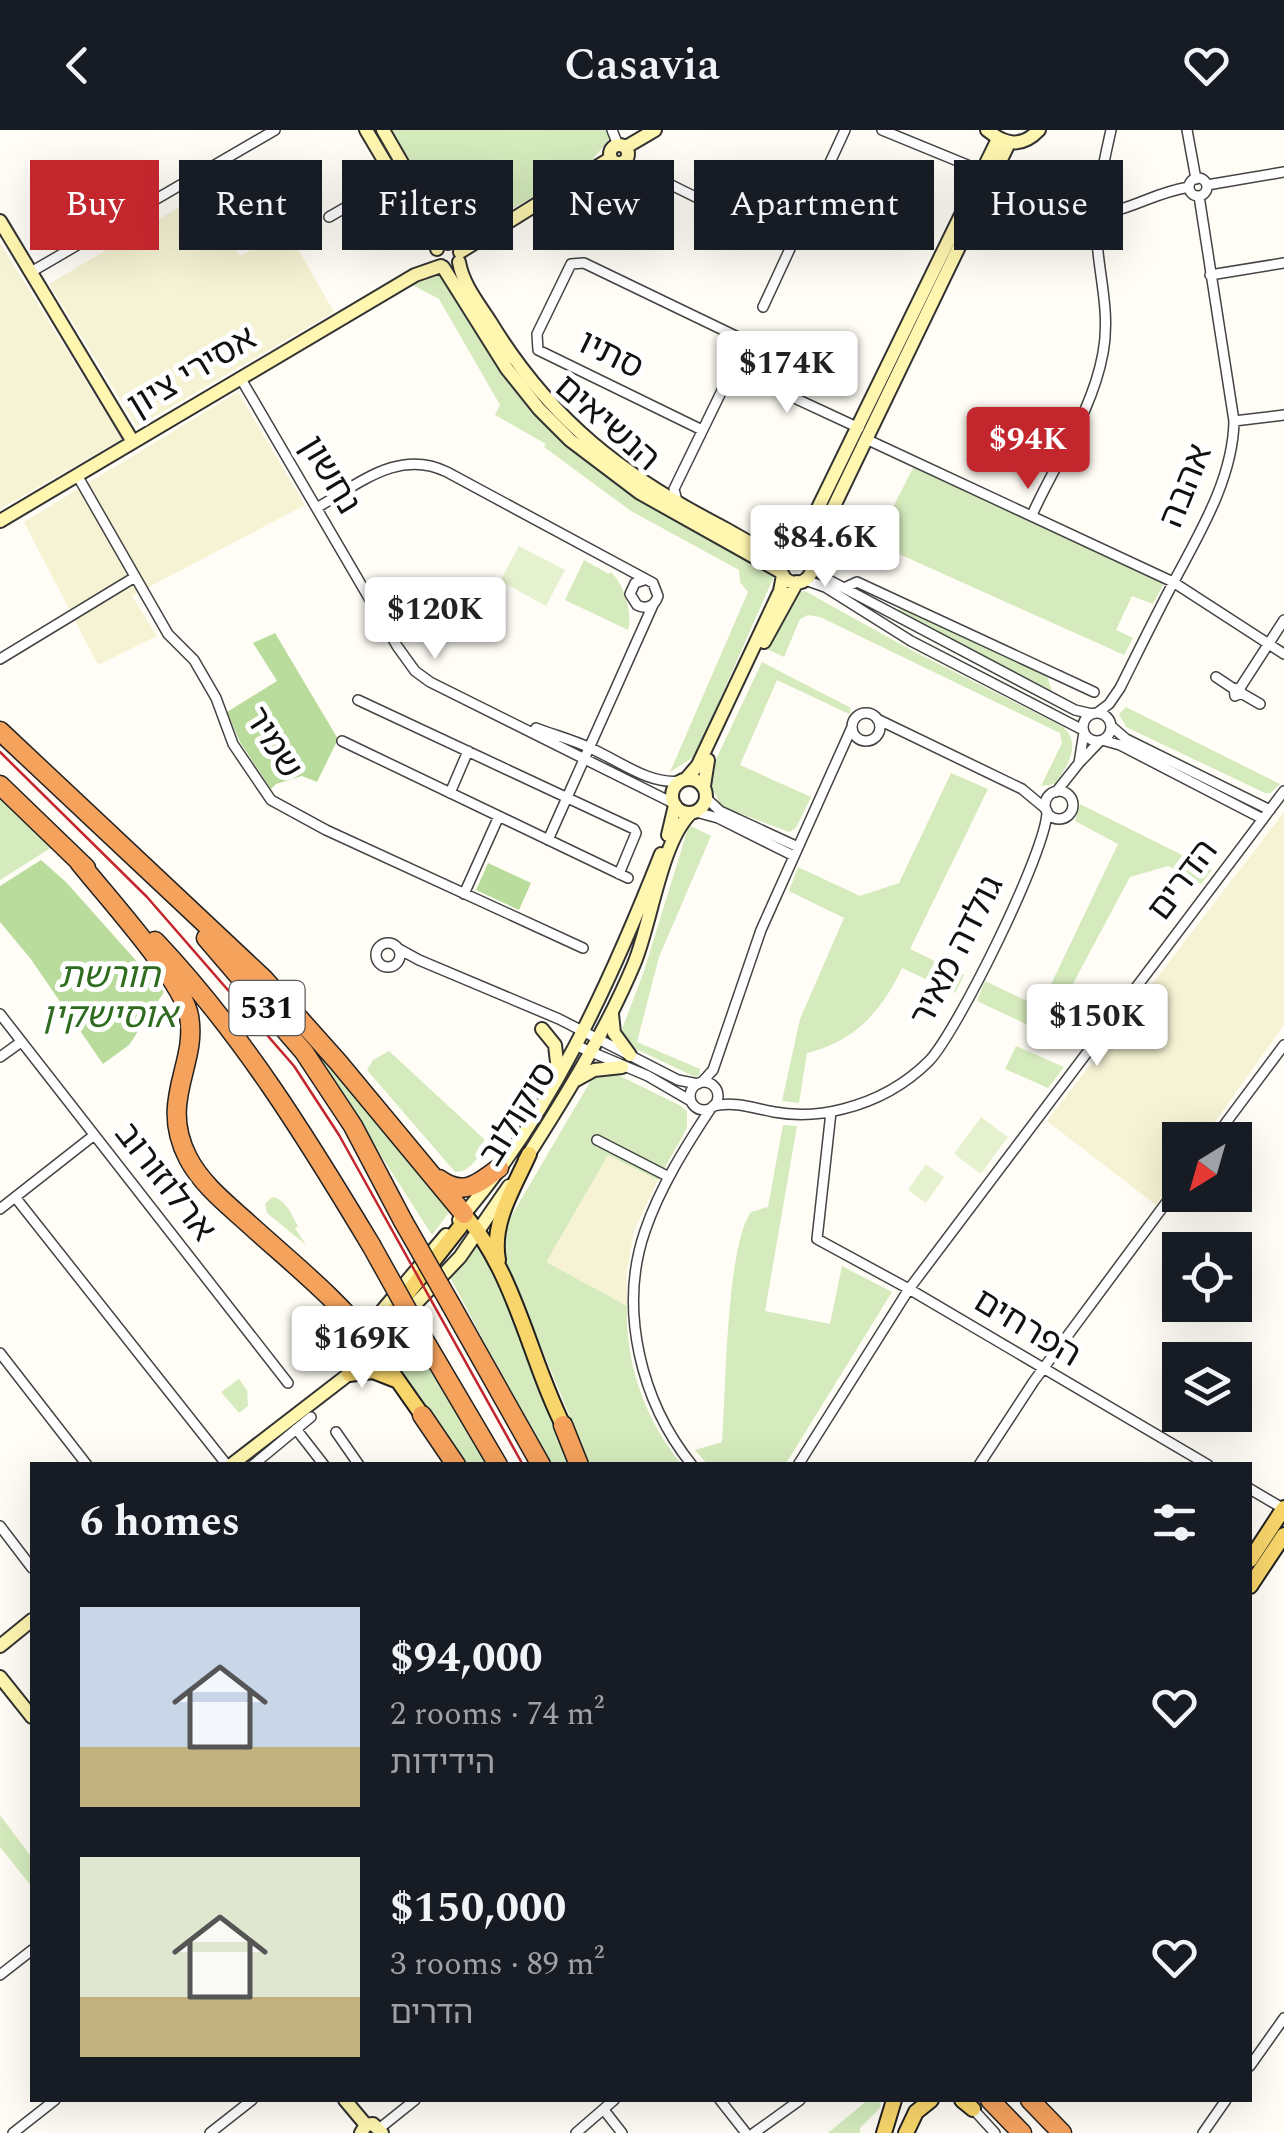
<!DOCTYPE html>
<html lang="en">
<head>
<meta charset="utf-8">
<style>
  :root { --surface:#171b24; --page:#242831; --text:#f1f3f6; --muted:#9ea1a6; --accent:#c4262e }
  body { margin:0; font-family:Spectral,"Noto Sans Hebrew",serif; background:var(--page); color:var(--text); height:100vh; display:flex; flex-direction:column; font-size:38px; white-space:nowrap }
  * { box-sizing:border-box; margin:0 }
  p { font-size:32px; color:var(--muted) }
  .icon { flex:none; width:55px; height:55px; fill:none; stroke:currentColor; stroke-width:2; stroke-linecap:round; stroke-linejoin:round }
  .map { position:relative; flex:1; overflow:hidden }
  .panel { position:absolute; left:30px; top:1332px; width:1222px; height:640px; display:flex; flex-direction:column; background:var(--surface); border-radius:0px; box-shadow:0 10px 40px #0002 }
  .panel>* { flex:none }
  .guide { position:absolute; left:30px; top:30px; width:1225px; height:90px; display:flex; gap:20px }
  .needle { width:65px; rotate:217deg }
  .fabs { position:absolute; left:1162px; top:992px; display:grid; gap:20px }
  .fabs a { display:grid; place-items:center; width:90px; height:90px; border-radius:0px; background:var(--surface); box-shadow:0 10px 40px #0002; font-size:50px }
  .price { position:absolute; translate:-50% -85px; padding:0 22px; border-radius:10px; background:#fff; color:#222; font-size:32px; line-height:65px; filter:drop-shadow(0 2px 5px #0008) }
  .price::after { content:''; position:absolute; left:50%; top:60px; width:30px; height:22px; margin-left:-15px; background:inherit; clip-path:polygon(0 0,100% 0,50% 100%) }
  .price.selected { background:var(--accent); color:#fff }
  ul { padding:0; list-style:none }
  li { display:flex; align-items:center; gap:30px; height:250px; padding:0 50px }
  li span { display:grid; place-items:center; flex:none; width:280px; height:200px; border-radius:0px; color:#555 }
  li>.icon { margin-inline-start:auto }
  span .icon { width:120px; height:120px; fill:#fffc; stroke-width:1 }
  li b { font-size:42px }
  h2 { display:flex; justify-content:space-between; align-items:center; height:120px; padding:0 50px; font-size:42px }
  .tag { padding:0 35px; border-radius:0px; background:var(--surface); box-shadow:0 10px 40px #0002; font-size:35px; line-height:90px }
  .tag.selected { background:var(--accent); color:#fff }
  header { display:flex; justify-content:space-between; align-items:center; height:130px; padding:0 50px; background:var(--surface); font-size:45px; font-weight:600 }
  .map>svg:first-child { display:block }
  .farmland { fill:#f6f3d4 }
  .green { fill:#d5ebbd }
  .forest { fill:#b9dc9c }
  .pitch { fill:#e6f2cf }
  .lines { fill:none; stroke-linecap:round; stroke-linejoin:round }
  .street-casing { stroke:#444; stroke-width:12 }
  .secondary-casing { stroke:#333; stroke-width:16 }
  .primary-casing { stroke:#222; stroke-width:18 }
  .highway-casing { stroke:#222; stroke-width:21 }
  .street { stroke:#fff; stroke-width:9 }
  .secondary { stroke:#fff6b0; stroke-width:12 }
  .primary { stroke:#f9d66b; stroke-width:14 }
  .highway { stroke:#f5a25d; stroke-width:18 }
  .rail { stroke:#c4262e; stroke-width:2.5 }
  .highway-bridge-casing { stroke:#222; stroke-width:21; stroke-linecap:butt }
  .highway-bridge { stroke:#f5a25d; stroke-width:18 }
  .labels { text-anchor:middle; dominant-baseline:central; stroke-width:10; stroke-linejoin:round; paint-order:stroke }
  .shield { fill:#fff; stroke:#585858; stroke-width:2.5 }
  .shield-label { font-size:32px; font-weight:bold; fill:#111 }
  .street-label { font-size:35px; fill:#111; stroke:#fff }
  .park-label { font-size:35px; font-style:italic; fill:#2f6b1f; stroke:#fff }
</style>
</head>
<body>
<header><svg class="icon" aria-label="back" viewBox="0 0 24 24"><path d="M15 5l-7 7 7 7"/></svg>Casavia<svg class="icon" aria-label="heart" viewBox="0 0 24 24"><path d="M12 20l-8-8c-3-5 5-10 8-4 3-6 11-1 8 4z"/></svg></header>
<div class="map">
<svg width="1284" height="2003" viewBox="0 0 1284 2003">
  <rect width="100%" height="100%" fill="#fffdf5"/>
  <path class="farmland" d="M203,63L240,126L287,100L334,182L137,297L49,154Z
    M0,113L122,309L0,379Z
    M238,262L305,375L132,466L157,506L98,535L24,392Z
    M1284,682V895L1202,1010H1180V1041L1156,1075L1047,991Z
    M608,1024L658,1050L634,1101L627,1141V1176L545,1132Z"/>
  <path class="green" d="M388,0H609L612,6L588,35L462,108C438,102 402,23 388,0Z
    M438,145L447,149L538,281L775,444L695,626L670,642L748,462L740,452L739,440L631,381L544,317L546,314L495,285L500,275L439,169L411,154Z
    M914,336L1164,453L1153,474L1132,466L1116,500L1133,508L1124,525L859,406L868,384L889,385Z
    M584,430L609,444L611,442C624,454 633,484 628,500L565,470Z
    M805,461L911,520L1062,596C1082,613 1069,634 1055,654L1041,656L1062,613L1060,603L820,487L808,485L800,489L784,527L767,519L799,462Z
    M900,477L1047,546L1052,561L898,481Z
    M762,532L851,578L849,584L777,550L740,635L811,667L796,698L789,702L721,676L710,653V642Z
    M1126,577L1280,654L1271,663H1265L1126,597L1119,584Z
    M951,643L988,659L910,819L964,845L955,863L902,838C882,881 854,912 807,923L799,973L782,971L800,889L844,788L789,761L798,737L860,766L899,753Z
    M0,665L54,716L0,750Z
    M1080,674L1212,740L1201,754L1168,736L1130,747L1061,876L1066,894L1086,907L1077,918L977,871L985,851L1033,874L1044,869L1118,714L1075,691Z
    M689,695L711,706L659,827L637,912L700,939L699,946L695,947L634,918L623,908L622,899L644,841Z
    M308,912L450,1081L432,1105Z
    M1016,916L1064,937L1048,958L1005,939Z
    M389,921L484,1009C484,1024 469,1043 455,1042L367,940L373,930Z
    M606,939L679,975L687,981V998L658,1050L608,1025L546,1132L627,1176C625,1233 645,1290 682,1335H590L507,1135L502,1113L506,1095L593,947Z
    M783,995L797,996L765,1181L830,1194L842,1136L892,1162L785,1335H708L695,1320L722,1312C726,1262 726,1117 751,1082L768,1077Z
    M272,1067C286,1069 291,1084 298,1096L295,1098L306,1115L267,1083L265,1074Z
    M476,1112L498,1149L573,1335H549L449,1145Z
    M405,1198L490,1335H463L387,1219Z
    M239,1249L247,1260L248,1276L239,1283L221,1262Z
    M0,1685L32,1728V1757L0,1717Z
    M868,1970H881L880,1978L860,1998V2003H828Z"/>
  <path class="forest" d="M275,503L338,609L317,652L302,646L276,654L271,659L240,612L227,582L277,551L253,513Z
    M41,730L66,752L164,862L129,915L103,934L30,828L0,792V756Z
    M488,733L531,753L519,780L476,760Z"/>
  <path class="pitch" d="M519,416L565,440L546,476L500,451Z
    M981,987L1008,1007L981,1044L954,1024Z
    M926,1034L944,1047L926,1073L908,1060Z"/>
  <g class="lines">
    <g class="street-casing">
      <path id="street" d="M612,0L618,15
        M882,0L982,41
        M1187,0L1196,49
        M625,32L792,115
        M992,47C1030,67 1077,93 1121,79C1147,71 1160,62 1189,57
        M1189 57a9 9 0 1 1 18 0a9 9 0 1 1-18 0Z
        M1207,55L1284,42
        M329,87L395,49
        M31,142L275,0
        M1210,145L1284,133
        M763,177L845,0
        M732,239L859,298
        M241,249L397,516L415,541L430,552L673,673
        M1234,291L1284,285
        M866,309L1173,452L1284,524
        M77,345L168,504L194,530L216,568L233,614L271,670L326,700L583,818
        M677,371L674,359L746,211L584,133L571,134L537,204L538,220L702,300
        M318,377C359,354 399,318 447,342L653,453L658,466C655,476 646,480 637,475L630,464L635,453L644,450
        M1032,385C1056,331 1092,283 1103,223C1112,175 1094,132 1096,84C1098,56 1105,27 1111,0
        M812,436L825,448L1075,580L1092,584
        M805,450L825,457L911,511L1083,600
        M844,458L857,452L1094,562
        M0,529L135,447
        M1216,547L1234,559
        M1240,558L1284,490
        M1240,558L1241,563L1235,566L1234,559Z
        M1241,563L1260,574
        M358,570L634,699L636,703L619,744
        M852 597a14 14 0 1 1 28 0a14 14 0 1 1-28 0Z
        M1097,583L1109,574L1120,558C1137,524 1154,489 1172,455C1199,404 1233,349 1234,291L1199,66
        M1083 597a14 14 0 1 1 28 0a14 14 0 1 1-28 0Z
        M877,589L1022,659L1046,679
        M1111,596L1126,609L1270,680
        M536,598C554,605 573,610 590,618C618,630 649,655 680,651
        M1084,602L1079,633L1100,611
        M1102,610L1120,615L1263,689
        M342,611L628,748
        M1045 675a14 14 0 1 1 28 0a14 14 0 1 1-28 0Z
        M1056,662L1079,633
        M450,663L468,621
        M706,668L720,681L798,717
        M696,682L718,688L794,726
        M548,710L653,475
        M464,764L499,686
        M376 825a12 12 0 1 1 24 0a12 12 0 1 1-24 0Z
        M399,819L419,830L559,889L678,950L698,954
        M0,884L288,1253
        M575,915L648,946L691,971
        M0,927L21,912
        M702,952L713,940L761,800L852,597
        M690 966a14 14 0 1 1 28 0a14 14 0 1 1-28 0Z
        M713,976C735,971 753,978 774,982C797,986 820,985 843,979C875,971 905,955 929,931C957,902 1048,718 1047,681
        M831,982L817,1109L909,1159L1208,1335
        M597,1010L669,1047
        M1213,1010L1284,915
        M15,1067L227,1335
        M0,1079L93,1006
        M0,1223L87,1335
        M296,1299L324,1335
        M336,1302L359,1335
        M253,1335L311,1287
        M692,1335C641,1272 618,1179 645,1101C660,1057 686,1016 711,978
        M798,1335L909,1159L1284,661
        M979,1335L1034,1251L1180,1054
        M1250,1359L1284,1379
        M0,1396L32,1438
        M0,1845L32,1820
        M1250,1936L1284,1888
        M720,1970L746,2003
        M973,1979L995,2003
        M604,1980L622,2003
        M380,1998L415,1970
        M13,2003L55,1970
        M210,2003L252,1970
        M576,2003L614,1970
        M754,2003L800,1970
        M1203,2003L1226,1970"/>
    </g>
    <g class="secondary-casing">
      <path id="secondary" d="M366,0L395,49L435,101L437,119
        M383,0L448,113
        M987,0C1005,15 1022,18 1039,0
        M610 24a9 9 0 1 1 18 0a9 9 0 1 1-18 0Z
        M626,17L655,0
        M0,91L133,312
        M460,122L611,28
        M459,132C463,155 479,174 491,193C551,291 623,346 724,398C743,408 765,425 787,424
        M443,137L507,239L539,279L570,310L640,363L781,442
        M0,391L415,145L441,136
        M797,421L998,9
        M780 437a16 16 0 1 1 32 0a16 16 0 1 1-32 0Z
        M809,428L1009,13
        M764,512L797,452
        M687,648L698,635L780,461L783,445
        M672 666a17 17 0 1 1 34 0a17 17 0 1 1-34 0Z
        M704,656L708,630
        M668,705L675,675
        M612,884L614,903L630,925
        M542,899L555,915L558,941
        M576,950L594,940L622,937
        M525,1030C565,967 605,903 634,834C651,794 661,711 691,683
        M459,1090C551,984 610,853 661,724
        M359,1208L446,1105
        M231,1335L349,1244L460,1127L509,1056
        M0,1516L32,1490
        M0,1547L32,1587
        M345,1970L366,1995
        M361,2003L366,1995L373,1994L382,2003"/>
    </g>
    <g class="primary-casing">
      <path id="primary" d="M464,1084C517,1145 530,1233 567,1303
        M498,1130C491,1092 514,1058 529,1024
        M349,1244L373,1241L396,1250
        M427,1292L375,1218L385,1192L460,1097L464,1084
        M1250,1430L1284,1378
        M1250,1456L1284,1405
        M962,1970L973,1979
        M884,2003L894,1970
        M906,2003L916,1982L931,1970"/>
    </g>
    <g class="highway-casing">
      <path id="highway" d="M0,601L264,849L338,932L464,1084
        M0,655L86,738
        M79,732C105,765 183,850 189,886C198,935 158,970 188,1028C202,1055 228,1075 250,1095C293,1134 340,1171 375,1218
        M206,808L304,922L353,996L403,1091
        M155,811C242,903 306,1007 371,1115
        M439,1049C463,1067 478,1054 499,1038
        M451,1175L541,1335
        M419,1201L498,1335
        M345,1229L351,1204L347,1185
        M422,1285L456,1335
        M563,1295L579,1335
        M990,1970L1022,2003
        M1030,1970L1062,2003"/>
    </g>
    <use href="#street" class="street"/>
    <use href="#secondary" class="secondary"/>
    <use href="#primary" class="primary"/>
    <use href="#highway" class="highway"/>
    <path class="rail" d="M0,622L147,767L294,936L339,1005L523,1335"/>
    <g class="highway-bridge-casing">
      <path id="highway-bridge" d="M403,1091L451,1175
        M371,1115L419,1201"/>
    </g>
    <use href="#highway-bridge" class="highway-bridge"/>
  </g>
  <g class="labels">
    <rect class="shield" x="229.5" y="851" width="75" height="54" rx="8"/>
    <g class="shield-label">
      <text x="267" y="878">531</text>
    </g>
    <g class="street-label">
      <text transform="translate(611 225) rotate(26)">סתיו</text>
      <text transform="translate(192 242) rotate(-31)">אסירי ציון</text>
      <text transform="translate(607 293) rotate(41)">הנשיאים</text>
      <text transform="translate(330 345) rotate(59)">נחשון</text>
      <text transform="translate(1186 356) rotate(-68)">אהבה</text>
      <text transform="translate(273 613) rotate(58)">שמיר</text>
      <text transform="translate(1183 750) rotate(-53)">הדרים</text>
      <text transform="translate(957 821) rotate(-63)">גולדה מאיר</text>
      <text transform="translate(518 984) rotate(-58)">סוקולוב</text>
      <text transform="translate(165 1052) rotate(52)">ארלוזורוב</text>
      <text transform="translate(1027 1198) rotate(31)">הפרחים</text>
    </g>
    <g class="park-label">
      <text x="109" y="846">חורשת<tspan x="109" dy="40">אוסישקין</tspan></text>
    </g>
  </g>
</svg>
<div class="fabs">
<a><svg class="needle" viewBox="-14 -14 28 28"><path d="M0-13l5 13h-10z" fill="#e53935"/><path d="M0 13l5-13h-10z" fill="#9ea1a6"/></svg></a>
<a><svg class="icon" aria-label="locate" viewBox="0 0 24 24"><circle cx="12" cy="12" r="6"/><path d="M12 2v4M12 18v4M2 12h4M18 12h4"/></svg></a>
<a><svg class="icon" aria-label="layers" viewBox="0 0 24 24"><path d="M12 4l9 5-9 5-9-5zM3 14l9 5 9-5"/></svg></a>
</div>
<b class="price" style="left:787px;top:286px">$174K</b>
<b class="price selected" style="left:1028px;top:362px">$94K</b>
<b class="price" style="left:825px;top:460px">$84.6K</b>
<b class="price" style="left:435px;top:532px">$120K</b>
<b class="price" style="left:1097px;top:939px">$150K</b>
<b class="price" style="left:362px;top:1261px">$169K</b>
<div class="guide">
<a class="tag selected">Buy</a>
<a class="tag">Rent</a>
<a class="tag">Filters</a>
<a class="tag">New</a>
<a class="tag">Apartment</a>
<a class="tag">House</a>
</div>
<section class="panel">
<h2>6 homes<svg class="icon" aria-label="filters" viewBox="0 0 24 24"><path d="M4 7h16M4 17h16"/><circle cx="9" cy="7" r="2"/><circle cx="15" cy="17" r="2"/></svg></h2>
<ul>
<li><span style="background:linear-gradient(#c9d6e8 70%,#c2b280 0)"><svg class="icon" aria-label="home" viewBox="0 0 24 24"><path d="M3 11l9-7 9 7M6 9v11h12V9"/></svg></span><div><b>$94,000</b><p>2 rooms · 74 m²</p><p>הידידות</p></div><svg class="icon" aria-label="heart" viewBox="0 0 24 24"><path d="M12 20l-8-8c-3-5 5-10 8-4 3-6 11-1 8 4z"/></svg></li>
<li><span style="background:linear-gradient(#dfe7d0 70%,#c2b280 0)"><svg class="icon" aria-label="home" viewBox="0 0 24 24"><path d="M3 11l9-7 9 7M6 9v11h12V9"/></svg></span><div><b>$150,000</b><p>3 rooms · 89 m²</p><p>הדרים</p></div><svg class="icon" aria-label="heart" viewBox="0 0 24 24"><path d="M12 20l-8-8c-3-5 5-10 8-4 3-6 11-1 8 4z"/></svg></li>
</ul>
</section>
</div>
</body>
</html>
